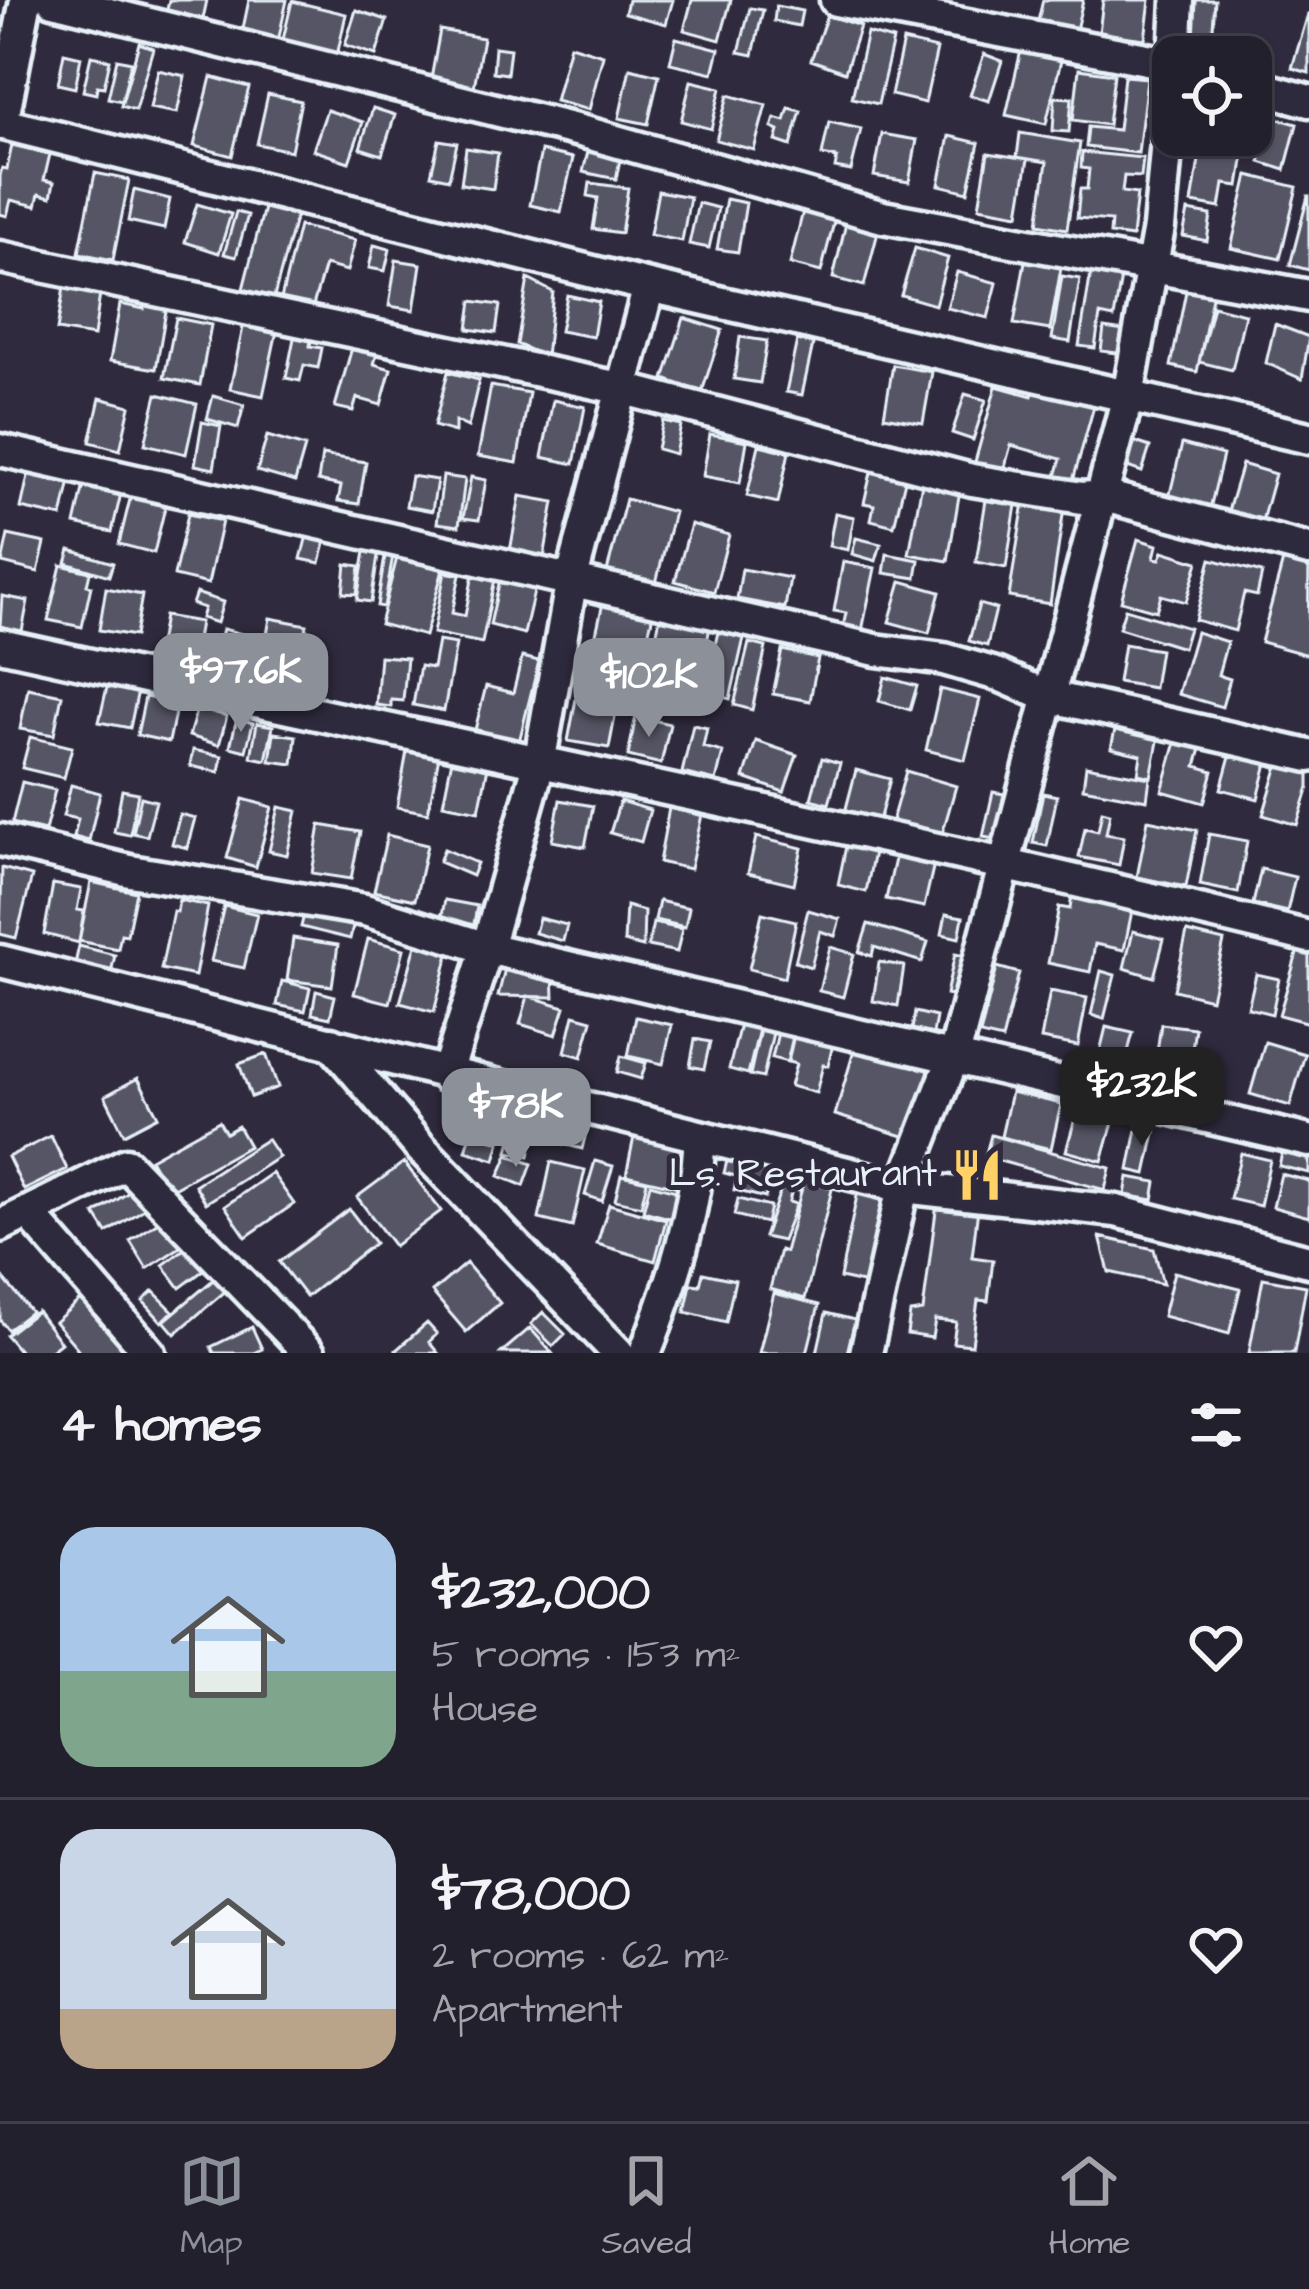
<!DOCTYPE html>
<html lang="en">
<head>
<meta charset="utf-8">
<style>
  :root { --surface:#23202e; --page:#2b2836; --text:#f1f3f6; --muted:#a3a3aa; --line:#403e4a; --accent:#8c9099 }
  body { margin:0; font-family:"Architects Daughter",sans-serif; background:var(--page); color:var(--text); height:100vh; display:flex; flex-direction:column; font-size:45px; white-space:nowrap }
  * { box-sizing:border-box; margin:0 }
  p { font-size:39px; color:var(--muted) }
  .icon { flex:none; width:66px; height:66px; fill:none; stroke:currentColor; stroke-width:2; stroke-linecap:round; stroke-linejoin:round }
  .map { position:relative; height:1353px; overflow:hidden }
  .drawer { display:flex; flex-direction:column; background:var(--surface); flex:1 }
  .drawer>* { flex:none }
  .fabs { position:absolute; left:1152px; top:36px; display:grid; gap:24px }
  .fabs a { display:grid; place-items:center; width:120px; height:120px; border-radius:24px; background:var(--surface); box-shadow:0 3px 9px #0004,0 0 0 3px var(--line); font-size:60px }
  .price { position:absolute; translate:-50% -102px; padding:0 27px; border-radius:24px; background:var(--accent); color:#fff; font-size:39px; line-height:78px; filter:drop-shadow(0 3px 6px #0008) }
  .price::after { content:''; position:absolute; left:50%; top:72px; width:36px; height:27px; margin-left:-18px; background:inherit; clip-path:polygon(0 0,100% 0,50% 100%) }
  .price.on { background:#222; color:#fff }
  ul { padding:0; list-style:none }
  li { display:flex; align-items:center; gap:36px; height:300px; padding:0 60px }
  li+li { border-top:3px solid var(--line) }
  li span { display:grid; place-items:center; flex:none; width:336px; height:240px; border-radius:36px; color:#555 }
  li>.icon { margin-inline-start:auto }
  span .icon { width:144px; height:144px; fill:#fffc; stroke-width:1 }
  li b { font-size:51px }
  h2 { display:flex; justify-content:space-between; align-items:center; height:144px; padding:0 60px; font-size:51px }
  .tabs { display:flex; justify-content:space-around; align-items:center; height:168px; border-top:3px solid var(--line); background:var(--surface); font-size:33px; color:var(--muted) }
  .tabs a { display:grid; justify-items:center; gap:6px }
  .tabs .on { color:var(--accent) }
  .map>svg:first-child { display:block }
  .building { fill:#575565; stroke:#e8f1f8; stroke-width:3 }
  .lines { fill:none; stroke-linecap:round; stroke-linejoin:round }
  .minor-casing { stroke:#e8f1f8; stroke-width:39 }
  .minor { stroke:#2f2a3d; stroke-width:30 }
  .labels { text-anchor:middle; dominant-baseline:central; stroke-width:10; stroke-linejoin:round; paint-order:stroke }
  .poi-label { font-size:39px; fill:#e8f1f8; stroke:#2f2a3d; text-anchor:end }
</style>
</head>
<body>
<div class="map">
<svg width="1309" height="1353" viewBox="0 0 1309 1353">
  <rect width="100%" height="100%" fill="#2f2a3d"/>
  <filter id="ink" filterUnits="userSpaceOnUse"><feTurbulence type="fractalNoise" baseFrequency=".00833" numOctaves="2"/><feDisplacementMap in="SourceGraphic" scale="24" xChannelSelector="R" yChannelSelector="G"/><feConvolveMatrix kernelMatrix="1 2 1 2 8 2 1 2 1" color-interpolation-filters="sRGB"/></filter>
  <g filter="url(#ink)">
    <path class="building" d="M169,0H207L203,19L167,10Z
      M249,0H287L277,46L241,38Z
      M628,0H673L666,24L625,13Z
      M692,0H731L720,40L684,30Z
      M1043,0H1083L1076,30L1038,21Z
      M1103,0H1150L1145,39L1099,33Z
      M1193,0H1215L1211,57H1189Z
      M292,1L346,14L337,56L282,44Z
      M776,6L802,11L799,26L774,21Z
      M750,8L763,10L753,55L739,52Z
      M356,10L387,20L376,55L345,45Z
      M1308,14H1309V73L1292,68Z
      M827,15L860,26L845,72L811,60Z
      M440,30L483,38L474,87L431,79Z
      M867,33L893,40L878,104L852,98Z
      M676,38L719,49L713,73L670,63Z
      M903,41L937,49L925,103L891,95Z
      M139,43L153,48L135,110L121,106Z
      M570,45L603,55L589,110L555,101Z
      M1022,46L1062,56L1046,124L1006,115Z
      M495,47L510,49L507,74L493,72Z
      M64,53L81,57L75,88L58,84Z
      M984,54L1002,61L989,101L970,95Z
      M91,56L110,60L104,87L97,86L96,94L83,91Z
      M117,59L131,62L122,101L108,98Z
      M630,68L659,75L648,124L619,118Z
      M1079,69L1114,74L1108,125L1073,120Z
      M158,70L185,76L177,113L150,108Z
      M1124,76L1147,78L1138,153L1086,147L1088,127L1118,130Z
      M211,77L249,87L232,156L194,146Z
      M691,81L721,88L711,129L681,121Z
      M268,94L301,101L291,151L257,144Z
      M728,95L766,105L754,150L716,140Z
      M1055,97L1072,98L1069,132L1053,131Z
      M373,108L395,115L382,155L360,148Z
      M789,108L801,111L791,146L776,141L779,131L772,128L775,118L785,121Z
      M327,110L363,122L349,162L313,150Z
      M1272,117L1297,124L1285,170L1260,162Z
      M829,122L861,129L851,171L835,168L837,158L822,155Z
      M1020,133L1080,143L1067,229L1038,224L1047,162L1017,157Z
      M882,134L917,140L909,182L874,176Z
      M1203,135H1247L1239,186L1224,184L1220,208L1192,203Z
      M949,136L979,143L968,192L939,185Z
      M439,140L457,143L449,179L431,175Z
      M590,143L622,150L616,179L583,172Z
      M12,145L50,154L44,180L54,182L51,197L39,194L36,206L11,200L7,216L0,214V176L2,168L7,169Z
      M466,148L498,153L493,189L461,184Z
      M541,151L573,158L561,212L530,205Z
      M1082,152L1143,158L1141,177L1124,176L1122,192L1137,194L1132,237L1110,234L1111,221L1077,218L1080,189H1087L1089,169L1081,168Z
      M988,153L1028,159L1019,214L979,207Z
      M95,173L129,180L113,260L79,253Z
      M1248,175L1297,187L1280,259L1231,248Z
      M590,183L628,188L621,233L593,229L598,198L588,196Z
      M134,190L170,199L164,229L128,221Z
      M658,191L690,197L682,241L650,235Z
      M1308,196H1309V270L1290,265Z
      M726,199L746,203L738,252L717,249Z
      M266,200L298,208L274,297L243,289Z
      M698,203L718,208L709,248L689,244Z
      M805,203L837,211L821,272L790,264Z
      M197,204L231,214L219,253L185,242Z
      M1188,211L1211,215L1207,241L1183,236Z
      M236,212L248,215L236,257L224,254Z
      M846,223L878,232L864,286L833,278Z
      M299,226L355,240L347,271L325,265L312,309L281,299Z
      M374,245L390,249L385,271L369,268Z
      M915,248L948,258L935,305L901,295Z
      M396,260L421,264L414,310L389,306Z
      M1025,261L1061,268L1050,330L1014,324Z
      M957,272L997,283L988,318L947,308Z
      M1091,272L1121,277L1114,318L1100,315L1095,348L1079,346Z
      M1062,276L1080,279L1070,342L1052,339Z
      M528,279L553,292L546,357L517,344Z
      M65,281L101,287L94,336L57,330Z
      M1188,281L1214,287L1197,372L1171,366Z
      M567,295L599,302L593,337L560,331Z
      M146,296L168,299L156,369L110,361L120,304L144,309Z
      M472,301L500,305L496,333L468,329Z
      M1213,306L1245,314L1232,370L1199,362Z
      M176,318L211,325L200,385L164,378Z
      M245,318L278,326L263,396L230,389Z
      M684,318L722,330L702,392L664,379Z
      M1275,324L1309,337L1302,379L1266,363Z
      M1104,328L1131,332L1125,354L1101,351Z
      M295,333L312,337L310,346L322,348L318,368L304,365L300,381L286,378Z
      M740,337L767,341L760,383L734,379Z
      M797,340L813,344L802,395L786,392Z
      M353,344L378,351L374,364L391,369L381,405L357,398L353,411L335,407Z
      M893,365L932,372L923,423L884,416Z
      M448,372L479,380L468,427L455,421V432L434,426Z
      M491,386L529,393L517,463L478,456Z
      M996,386L1032,396L1034,389L1094,406L1071,488L1054,483L1061,459L1011,445L1002,477L973,469Z
      M157,394L197,404L186,454L145,444Z
      M965,394L986,400L973,440L952,433Z
      M213,396L244,405L238,428L207,419Z
      M100,398L130,406L120,450L90,442Z
      M553,400L585,407L574,464L542,457Z
      M663,421L681,425L675,454L657,449Z
      M202,422L221,426L214,469L195,465Z
      M710,434L747,441L740,483L703,476Z
      M267,436L305,447L295,482L257,471Z
      M1130,440L1150,447L1142,472L1122,465Z
      M1182,444L1223,455L1209,513L1168,502Z
      M759,445L789,452L778,503L747,496Z
      M322,455L366,462L359,504L338,501L341,486L318,481Z
      M1242,464L1275,474L1262,521L1228,511Z
      M30,467L71,476L62,517L21,508Z
      M872,468L906,476L894,526L871,520L874,505L864,503Z
      M411,476L437,480L432,511L406,506Z
      M443,476L465,479L459,526L437,523Z
      M471,477L486,480L479,520L463,518Z
      M85,480L122,489L112,532L75,524Z
      M922,483L960,490L948,561L909,554Z
      M133,487L168,495L154,553L119,544Z
      M520,496L554,502L543,563L509,557Z
      M626,499L674,512L655,587L606,575Z
      M986,500L1016,505L1006,568L976,562Z
      M1024,502L1064,508L1050,604L1009,597Z
      M835,513L854,517L848,550L829,546Z
      M188,514L222,521L208,584L174,576Z
      M311,519L330,524L320,563L301,559Z
      M691,524L729,535L714,592L675,581Z
      M8,535L45,543L38,572L2,563Z
      M402,538L448,551L425,636L380,624Z
      M856,538L881,544L876,561L852,554Z
      M367,539L395,544L384,607L377,606L386,550L379,549L371,602L357,600Z
      M1138,539L1157,545L1154,558L1160,559L1163,551L1198,562L1186,602L1161,595L1156,611L1121,601Z
      M70,550L113,563L109,576L66,563Z
      M887,554L919,560L916,578L884,573Z
      M1284,557L1309,563L1308,655L1261,642Z
      M1211,559L1262,573L1257,596L1244,593L1235,631L1195,620Z
      M843,562L875,568L862,631L843,627L846,613L834,611Z
      M346,564L360,566L357,594L343,593Z
      M61,565L90,572L87,585L91,586L82,627L48,620Z
      M742,569L790,578L785,608L737,599Z
      M445,572L460,575L452,613L465,616L473,574L495,579L482,643L433,633Z
      M500,579L535,587L524,634L490,625Z
      M901,581L940,592L929,633L889,622Z
      M106,588L142,595L135,636L99,630Z
      M196,593L223,602L217,623L201,618L204,608L192,604Z
      M2,596L28,601L22,631L0,626Z
      M604,598L654,610L637,682L588,670Z
      M979,604L996,609L987,646L969,641Z
      M1125,609L1189,628L1183,648L1119,628Z
      M164,616L200,622L192,669L170,665V671L155,668Z
      M660,617L710,627L703,661L685,657L682,674L650,667Z
      M270,618L307,625L303,644L288,642L282,673L261,669Z
      M223,629L250,636L240,674L213,666Z
      M718,632L744,638L730,699L704,692Z
      M1196,632L1227,642L1218,675L1230,679L1222,707L1178,694Z
      M438,641L456,644L444,711L413,705L420,666L433,668Z
      M749,643L766,647L752,710L734,705Z
      M1124,644L1160,650L1154,688L1118,682Z
      M782,650L818,658L810,701L773,694Z
      M380,656L407,658L403,701L391,700V707L376,705Z
      M522,657L539,661L518,746L474,734L486,686L513,693Z
      M581,673L622,681L609,748L568,741Z
      M110,674L140,681L130,728L99,722Z
      M885,677L917,686L910,710L879,701Z
      M28,688L62,695L54,735L20,729Z
      M940,689L980,699L965,760L926,750Z
      M145,697L177,703L169,742L137,735Z
      M197,708L227,716L219,745L189,736Z
      M1119,712L1162,721L1151,777L1138,774L1141,755L1111,748Z
      M636,716L670,724L661,764L628,756Z
      M237,718L253,723L246,751L230,747Z
      M257,723L273,726L266,760L251,757Z
      M693,725L707,728L703,747L723,752L716,781L682,773Z
      M1180,728L1205,735L1196,766L1213,771L1204,803L1162,791Z
      M274,733L296,736L293,764L270,761Z
      M30,737L72,747L64,778L22,768Z
      M756,741L797,755L784,792L744,778Z
      M1234,741L1270,751L1258,799L1221,789Z
      M193,750L222,756L219,772L190,766Z
      M407,751L439,756L428,813L397,807Z
      M1282,752L1309,761V787L1297,825L1263,815Z
      M822,758L840,763L829,804L811,799Z
      M452,759L488,767L479,811L443,804Z
      M1086,766L1150,778L1147,800L1083,788Z
      M856,770L890,779L877,829L843,820Z
      M906,771L956,786L941,838L891,824Z
      M22,782L55,790L45,831L12,823Z
      M71,785L100,793L89,841L74,837L78,819L63,816Z
      M122,790L138,793L130,835L114,832Z
      M993,792L1004,794L995,839L983,837Z
      M1043,793L1057,796L1047,846L1033,843Z
      M141,797L156,801L147,836L133,833Z
      M243,799L272,807L256,867L227,858Z
      M560,800L593,806L585,847L552,841Z
      M620,801L650,810L641,842L610,833Z
      M279,807L297,811L287,855L269,851Z
      M669,808L702,815L690,869L659,862Z
      M1102,811L1110,813L1106,834L1124,837L1119,865L1079,857L1085,828L1098,831Z
      M180,814L195,818L187,848L172,844Z
      M1148,820L1197,830L1186,887L1137,877Z
      M320,825L360,832L351,879L312,873Z
      M1209,834L1247,841L1238,893L1200,885Z
      M387,835L427,845L415,900L374,891Z
      M756,837L802,848L794,884L748,873Z
      M846,846L874,852L866,892L838,885Z
      M444,849L477,863L472,876L439,862Z
      M897,850L935,859L924,907L886,899Z
      M2,868L32,876L16,938L0,934Z
      M1261,869L1295,877L1287,912L1253,904Z
      M91,882L136,892L127,935L121,934L118,949L79,941Z
      M53,884L81,889L77,910L84,911L79,943L44,934Z
      M1072,894L1133,906L1124,950L1095,944L1090,972L1048,963L1059,907L1070,909Z
      M179,900L208,906L195,976L161,969L173,911L177,912Z
      M445,900L477,906L472,935L439,929Z
      M659,901L689,908L685,927L655,920Z
      M307,902L356,914L350,939L301,927Z
      M224,906L257,914L244,968L211,961Z
      M626,906L644,911L643,947L624,942Z
      M808,910L840,919L835,936L820,931L811,967L795,962Z
      M762,913L796,921L784,978L749,969Z
      M946,914L963,917L959,938L942,934Z
      M539,918L567,925L563,941L535,933Z
      M653,923L682,929L677,952L648,946Z
      M868,924L928,942L922,962L874,947L872,956L859,952Z
      M1133,931L1164,939L1154,977L1124,968Z
      M1187,932L1224,941L1211,999L1174,990Z
      M418,937L451,946L434,1012L400,1003Z
      M293,938L338,945L332,986L287,980Z
      M368,939L404,949L390,1003L354,994Z
      M79,946L115,955L111,973L75,964Z
      M830,947L854,954L843,997L819,991Z
      M1298,950L1309,953V1023L1279,1015Z
      M955,954L969,957L960,997L946,994Z
      M507,961L553,972L554,997L498,996Z
      M879,962L904,966L898,1006L873,1001Z
      M997,967L1019,973L1002,1040L980,1035Z
      M1101,971L1115,975L1104,1019L1091,1015Z
      M1256,974L1279,979L1272,1014L1248,1008Z
      M282,981L310,988L305,1011L277,1005Z
      M316,991L335,996L330,1018L312,1014Z
      M1050,991L1087,998L1078,1046L1041,1039Z
      M528,996L565,1007L556,1035L520,1024Z
      M915,1012L936,1017L933,1034L912,1029Z
      M574,1015L592,1020L582,1057L565,1052Z
      M782,1016L794,1032L787,1062L772,1058Z
      M636,1017L672,1025L663,1064L628,1056Z
      M741,1020L760,1025L748,1074L729,1069Z
      M1161,1024L1195,1028L1186,1092L1152,1087Z
      M761,1025L774,1028L763,1078L750,1075Z
      M796,1026L835,1035L828,1066L823,1065L816,1093L790,1086L796,1064L788,1062Z
      M1106,1027L1133,1033L1125,1063L1099,1056Z
      M858,1037L946,1063L937,1096L923,1093L910,1138L835,1115Z
      M695,1039L710,1042L704,1069L690,1066Z
      M1265,1042L1305,1054L1290,1106L1250,1094Z
      M266,1054L278,1087L251,1097L239,1064Z
      M621,1056L646,1063L641,1079L617,1072Z
      M138,1078L158,1116L124,1134L105,1096Z
      M1011,1092L1061,1104L1051,1149L1001,1137Z
      M545,1104L559,1108L552,1140L538,1137Z
      M1078,1108L1114,1119L1102,1161L1066,1151Z
      M516,1116L537,1120L529,1156L508,1152Z
      M219,1121L226,1133L238,1126L249,1146L168,1191L150,1159Z
      M560,1122L587,1129L582,1149L555,1142Z
      M1138,1124L1156,1128L1146,1174L1129,1170Z
      M471,1134L500,1142L495,1160L466,1151Z
      M991,1135L1110,1168L1105,1190L985,1157Z
      M51,1136L67,1169L24,1190L8,1157Z
      M634,1137L687,1149L678,1187L626,1175Z
      M267,1139L279,1157L206,1203L195,1185Z
      M1285,1140L1309,1145V1173L1279,1166Z
      M729,1153L755,1160L750,1180L724,1173Z
      M1241,1153L1270,1160L1260,1206L1230,1199Z
      M508,1155L532,1164L524,1186L499,1176Z
      M763,1156L805,1167L799,1191L792,1189L789,1202L796,1204L782,1241L764,1237L785,1177L773,1174L765,1198L734,1190L737,1177L751,1181L755,1165L760,1167Z
      M595,1161L613,1166L602,1201L585,1195Z
      M404,1162L441,1211L394,1246L357,1197Z
      M551,1162L585,1170L572,1227L539,1219Z
      M807,1169L835,1177L805,1299L770,1289L780,1250L785,1252Z
      M272,1173L294,1204L246,1237L225,1206Z
      M1281,1174L1309,1181V1217L1273,1207Z
      M621,1175L647,1181L641,1206L615,1200Z
      M154,1176L166,1195L107,1233L95,1214Z
      M1128,1177L1156,1182L1153,1200L1125,1195Z
      M650,1184L680,1192L673,1219L643,1211Z
      M859,1186L886,1192L867,1284L840,1278Z
      M738,1199L770,1207L766,1223L734,1215Z
      M937,1203L978,1209L972,1257L993,1260L988,1301L978,1300L972,1345L953,1343L956,1322L935,1320L932,1338L907,1334L910,1313L923,1311Z
      M609,1204L666,1220L655,1261L597,1244Z
      M349,1209L375,1243L306,1297L279,1262Z
      M170,1214L188,1242L147,1269L130,1241Z
      M1100,1237L1154,1249L1163,1284L1109,1272Z
      M199,1238L216,1261L180,1288L163,1265Z
      M466,1263L500,1303L466,1332L432,1292Z
      M231,1265L241,1278L175,1334L164,1321Z
      M1174,1272L1240,1289L1229,1334L1163,1316Z
      M703,1273L735,1280L726,1322L685,1312L691,1284L700,1285Z
      M0,1274L31,1312L8,1330L0,1320Z
      M1263,1278L1306,1286L1294,1353H1249Z
      M153,1291L173,1311L162,1322L143,1301Z
      M774,1293L819,1305L807,1353H759Z
      M82,1298L132,1344L120,1353H73L78,1349L55,1322Z
      M37,1311L61,1343L48,1353H21L6,1335Z
      M543,1312L565,1334L553,1346L531,1324Z
      M826,1313L855,1320L847,1353H817Z
      M427,1323L437,1334L429,1342L438,1353H399L396,1350Z
      M252,1327L262,1349L253,1353H214L211,1347Z
      M530,1328L552,1353H501Z"/>
    <g class="lines">
      <g class="minor-casing">
        <path id="minor" d="M53,0L584,132L883,217L1309,296
          M836,0L1173,64
          M1175,57L1178,0
          M1251,85L1309,101
          M0,123L649,286L1309,438
          M2,124L26,0
          M0,257L624,389L972,480L1082,498L1104,496L1309,550
          M0,450L876,650L944,659L999,675L1047,696L1309,756
          M0,645C437,742 875,829 1309,937
          M0,840L130,871L365,910L487,948L1309,1141
          M0,961L903,1187L1116,1211L1309,1261
          M331,1043L420,1147L618,1353
          M446,1076L487,948L539,764L572,578L649,286
          M28,1212L150,1353
          M0,1226L126,1164L309,1353
          M645,1353C673,1282 696,1214 700,1137
          M866,1353L903,1187L954,1056L1128,396L1159,227L1173,76"/>
      </g>
      <use href="#minor" class="minor"/>
    </g>
  </g>
  <defs>
    <g id="restaurant-bare" transform="scale(4.14)"><path d="M-5-6h1v4h1v-4h1v4h1v-4h1v5L-1.5 .5V6h-2V.5L-5-1ZM5-6V6H3V1.5H1.5Q1.5-4 5-6Z" fill="#ffd166" stroke="#2f2a3d" stroke-width="2.5" paint-order="stroke"/></g>
  </defs>
  <g fill-rule="evenodd">
    <use href="#restaurant-bare" x="977" y="1175"/>
  </g>
  <g class="labels">
    <g class="poi-label">
      <text x="937" y="1175">Ls. Restaurant</text>
    </g>
  </g>
</svg>
<div class="fabs">
<a><svg class="icon" aria-label="locate" viewBox="0 0 24 24"><circle cx="12" cy="12" r="6"/><path d="M12 2v4M12 18v4M2 12h4M18 12h4"/></svg></a>
</div>
<b class="price" style="left:241px;top:735px">$97.6K</b>
<b class="price" style="left:649px;top:740px">$102K</b>
<b class="price on" style="left:1142px;top:1149px">$232K</b>
<b class="price" style="left:516px;top:1170px">$78K</b>
</div>
<section class="drawer">
<h2>4 homes<svg class="icon" aria-label="filters" viewBox="0 0 24 24"><path d="M4 7h16M4 17h16"/><circle cx="9" cy="7" r="2"/><circle cx="15" cy="17" r="2"/></svg></h2>
<ul>
<li><span style="background:linear-gradient(#a9c7e8 60%,#7fa58c 0)"><svg class="icon" aria-label="home" viewBox="0 0 24 24"><path d="M3 11l9-7 9 7M6 9v11h12V9"/></svg></span><div><b>$232,000</b><p>5 rooms · 153 m²</p><p>House</p></div><svg class="icon" aria-label="heart" viewBox="0 0 24 24"><path d="M12 20l-8-8c-3-5 5-10 8-4 3-6 11-1 8 4z"/></svg></li>
<li><span style="background:linear-gradient(#c9d6e8 75%,#b9a48a 0)"><svg class="icon" aria-label="home" viewBox="0 0 24 24"><path d="M3 11l9-7 9 7M6 9v11h12V9"/></svg></span><div><b>$78,000</b><p>2 rooms · 62 m²</p><p>Apartment</p></div><svg class="icon" aria-label="heart" viewBox="0 0 24 24"><path d="M12 20l-8-8c-3-5 5-10 8-4 3-6 11-1 8 4z"/></svg></li>
</ul>
</section>
<nav class="tabs">
<a class="on"><svg class="icon" aria-label="map" viewBox="0 0 24 24"><path d="M3 6l6-2 6 2 6-2v14l-6 2-6-2-6 2zM9 4v14M15 6v14"/></svg>Map</a>
<a><svg class="icon" aria-label="saved" viewBox="0 0 24 24"><path d="M7 4h10v16l-5-4-5 4z"/></svg>Saved</a>
<a><svg class="icon" aria-label="home" viewBox="0 0 24 24"><path d="M3 11l9-7 9 7M6 9v11h12V9"/></svg>Home</a>
</nav>
</body>
</html>
